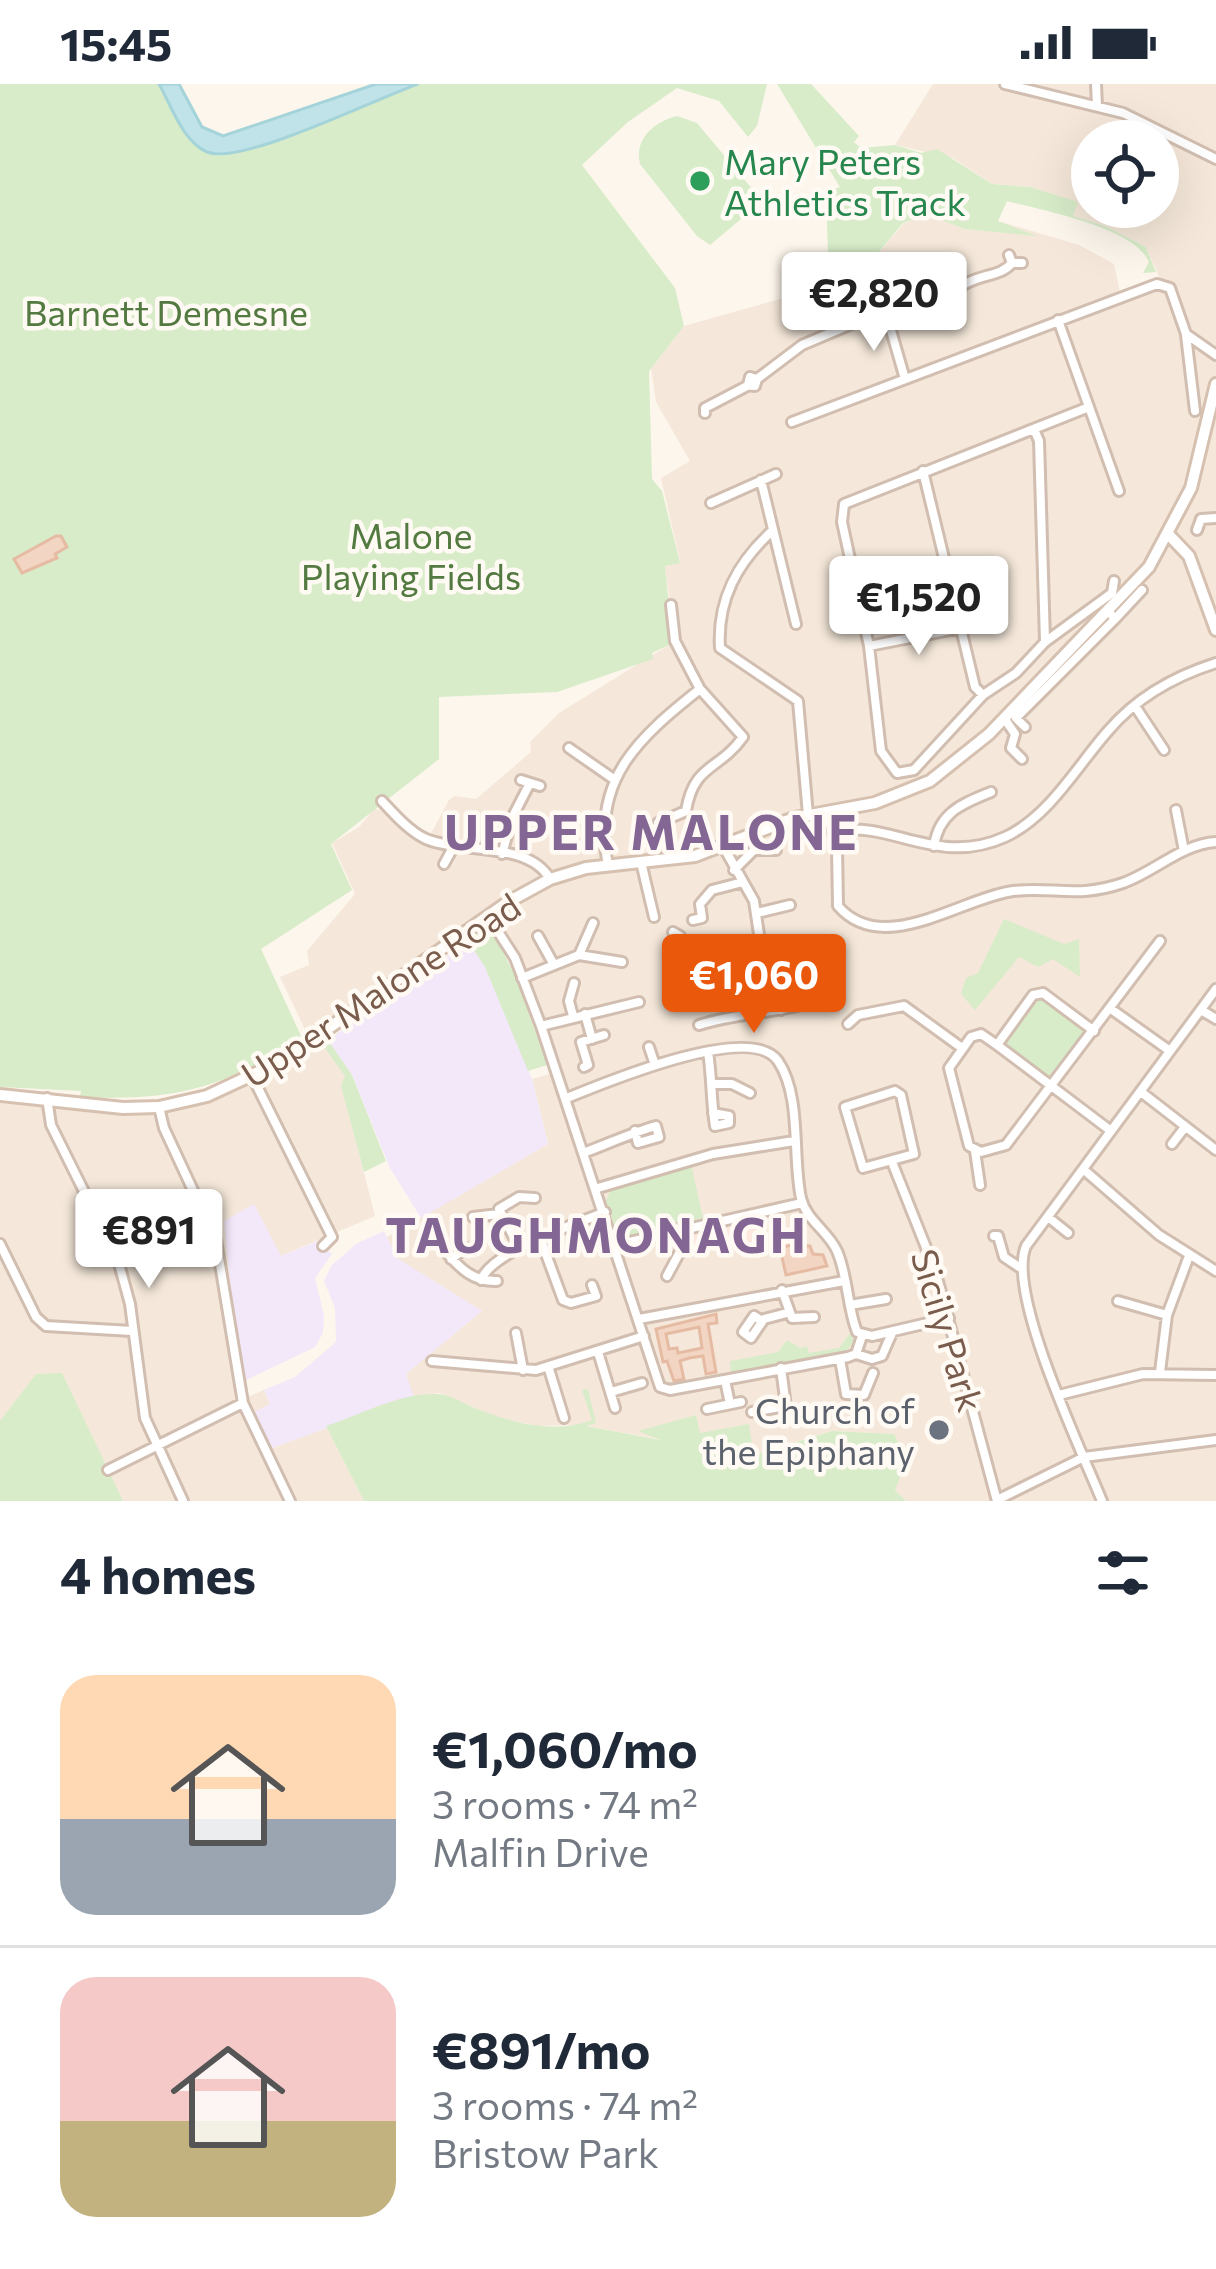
<!DOCTYPE html>
<html lang="en">
<head>
<meta charset="utf-8">
<style>
  :root { --surface:#fff; --page:#f6f6f7; --text:#1f2937; --muted:#747a83; --line:#e0e1e3; --accent:#ea580c }
  body { margin:0; font-family:Commissioner,sans-serif; background:var(--page); color:var(--text); height:100vh; display:flex; flex-direction:column; font-size:45px; white-space:nowrap }
  * { box-sizing:border-box; margin:0 }
  p { font-size:39px; color:var(--muted) }
  .icon { flex:none; width:66px; height:66px; fill:none; stroke:currentColor; stroke-width:2; stroke-linecap:round; stroke-linejoin:round }
  .map { position:relative; height:1417px; overflow:hidden }
  .drawer { display:flex; flex-direction:column; background:var(--surface); flex:1 }
  .drawer>* { flex:none }
  .controls { position:absolute; left:1071px; top:36px; display:grid; gap:24px }
  .controls a { display:grid; place-items:center; width:108px; height:108px; border-radius:50%; background:var(--surface); box-shadow:0 12px 48px #0002; font-size:60px }
  .price { position:absolute; translate:-50% -102px; padding:0 27px; border-radius:12px; background:#fff; color:#222; font-size:39px; line-height:78px; filter:drop-shadow(0 3px 6px #0008) }
  .price::after { content:''; position:absolute; left:50%; top:72px; width:36px; height:27px; margin-left:-18px; background:inherit; clip-path:polygon(0 0,100% 0,50% 100%) }
  .price.current { background:var(--accent); color:#fff }
  ul { padding:0; list-style:none }
  li { display:flex; align-items:center; gap:36px; height:300px; padding:0 60px }
  li+li { border-top:3px solid var(--line) }
  li span { display:grid; place-items:center; flex:none; width:336px; height:240px; border-radius:36px; color:#555 }
  li>.icon { margin-inline-start:auto }
  span .icon { width:144px; height:144px; fill:#fffc; stroke-width:1 }
  li b { font-size:51px }
  h2 { display:flex; justify-content:space-between; align-items:center; height:144px; padding:0 60px; font-size:51px }
  .status { display:flex; justify-content:space-between; align-items:center; height:84px; padding:0 60px; background:var(--surface); direction:ltr }
  .status svg { height:33px; fill:currentColor }
  .map>svg:first-child { display:block }
  .residential { fill:#f5e8da; fill-rule:evenodd }
  .commercial { fill:#fde8e0 }
  .education { fill:#f3e8fa }
  .green { fill:#d8ecc9 }
  .water { fill:#bfe3e8; stroke:#a5d3da; stroke-width:3 }
  .building { fill:#f3d5c3; stroke:#e6bba3; stroke-width:3; fill-rule:evenodd }
  .lines { fill:none; stroke-linecap:round; stroke-linejoin:round }
  .street-casing { stroke:#d1beb0; stroke-width:14 }
  .secondary-casing { stroke:#d6c0b0; stroke-width:16 }
  .street { stroke:#fff; stroke-width:8 }
  .secondary { stroke:#fff; stroke-width:10 }
  .leisure-dot { fill:#2e9e5b; stroke:#fffaf3; stroke-width:4.5 }
  .worship-dot { fill:#6b7280; stroke:#fffaf3; stroke-width:4.5 }
  .labels { text-anchor:middle; dominant-baseline:central; stroke-width:9; stroke-linejoin:round; paint-order:stroke }
  .leisure-label { font-size:36px; fill:#27864d; stroke:#fffaf3; text-anchor:start }
  .park-label { font-size:36px; fill:#537a41; stroke:#fffaf3 }
  .street-label { font-size:36px; fill:#7a5c4d; stroke:#fffaf3 }
  .worship-label { font-size:36px; fill:#5b616d; stroke:#fffaf3; text-anchor:end }
  .district-label { font-size:48px; font-weight:bold; letter-spacing:3px; fill:#846695; stroke:#fffaf3 }
</style>
</head>
<body>
<div class="status"><b>15:45</b><svg viewBox="0 0 49 12"><path d="M0 12V9h3v3zM5 12V6h3v6zM10 12V3h3v9zM15 12V0h3v12zM26 1h20v11H26zM47 4h2v5h-2z"/></svg></div>
<div class="map">
<svg width="1216" height="1417" viewBox="0 0 1216 1417">
  <rect width="100%" height="100%" fill="#fdf6ec"/>
  <path class="residential" d="M933,0H1216V1417H906L895,1406L893,1350L832,1347L732,1378L664,1356L581,1341L538,1342L498,1334L440,1309L414,1313L405,1290L482,1227L396,1174L387,1153L548,1060L532,995L556,988L522,894L483,827L435,869L318,953L346,992L342,1002L375,1132L281,1172L240,1299L247,1313L264,1306L270,1320L273,1364L326,1342L364,1417H0V1019L112,1030L184,1018L230,1004L309,954L280,893L309,881L307,867L355,810L332,759L359,743L374,725L389,728L428,755L449,716L455,712L476,715L531,668L530,658L559,629L675,557L665,482L680,478L661,394L690,377L656,318L651,284L684,242L858,193L904,139L927,130L964,145L1032,151L998,137L1079,161L1114,180L1121,213L1162,199L1146,163L1105,142L1072,132L1077,119L1030,103L992,100L953,74L895,61ZM1092,57H1158V123H1092Z"/>
  <path class="commercial" d="M754,1133L758,1155L689,1169L683,1148Z"/>
  <path class="education" d="M468,857L485,883L532,995L548,1060L421,1134L390,1084L352,991L328,956Z
    M254,1120L281,1172L318,1157L332,1170L315,1194L324,1232L323,1249L315,1263L240,1299L224,1137Z
    M384,1147L397,1174L482,1227L406,1290L414,1313L272,1364L254,1328L270,1320L264,1306L295,1293L336,1258L335,1224L324,1197L331,1182L356,1160Z"/>
  <path class="green" d="M0,0H159L192,58L260,62L418,0H767L757,42L748,53L719,17L677,4L628,38L582,81L675,204L684,242L649,287L652,395L662,407L680,479L665,482L673,559L652,569L653,575L557,608L439,613V675L331,760L352,806L261,865L302,954C219,1005 178,1017 80,1013L81,1007L0,1003Z
    M777,0H811L859,52L854,58L861,64L895,61L921,69L937,65L992,100L1030,103L1078,118L1073,132L1105,142L1146,163L1156,188L1143,189L1149,178C1134,143 1043,127 1007,117L998,137L1037,152L964,145L927,130L903,139L858,193L829,200L826,108L840,103Z
    M677,32L697,39L758,112L759,120L710,161L697,152L640,80C634,55 654,38 677,32Z
    M1004,835L1064,860L1079,855L1080,893L1053,875L1038,883L1019,873L975,926L961,910L966,894L978,889Z
    M481,847H492L516,893L547,981L528,987L485,883L468,857Z
    M1039,913L1087,948L1051,996L1004,961Z
    M328,956L352,991L386,1077L364,1088L341,1002L345,992L322,960Z
    M691,1080L703,1134L619,1154L606,1117L611,1105Z
    M851,1248L854,1258L844,1269L731,1289L730,1277L778,1268L787,1256L800,1264L807,1262L809,1269L839,1264Z
    M62,1289L123,1417H0V1337L36,1290Z
    M588,1305L596,1339L586,1342L661,1356L638,1347L696,1331L700,1349L749,1340L753,1368L732,1376L708,1369L732,1378L832,1347L894,1350L907,1376L895,1406L906,1417H364L326,1342C359,1331 402,1308 437,1310C448,1310 462,1318 472,1323C509,1338 555,1351 592,1336L582,1306Z"/>
  <path class="water" d="M159,0H179L202,43L223,52L376,0H418C377,14 241,82 207,68C183,58 171,21 159,0Z"/>
  <path class="building" d="M56,452H61L67,463L55,470L57,474L22,489L14,475Z
    M791,1161L810,1162L813,1170L823,1171L827,1182L786,1191L780,1164Z
    M716,1230L717,1239L708,1240L716,1288L706,1290L703,1272L689,1274L680,1277L684,1295L674,1297L667,1277L663,1278L656,1245ZM699,1243L702,1264L678,1269L677,1264L669,1265L666,1250Z"/>
  <g class="lines">
    <g class="street-casing">
      <path id="street" d="M1005,0L1123,29L1216,75
        M1096,0L1097,22
        M1009,171L1012,179H1022
        M934,184L962,202C978,190 1001,193 1012,179
        M886,229L905,295
        M1058,236L1119,407
        M1186,251L1195,327
        M750,293L757,295L755,302L748,301Z
        M757,295L802,261L906,217L939,177
        M1089,323L844,420L842,438L869,562L881,667L897,689L914,686L983,611L1016,589L1045,558L1112,509L1114,497
        M705,329V324L749,301
        M792,338L1157,200L1170,204L1186,250L1216,271
        M1034,345L1039,357L1045,557
        M923,387L975,603L983,611
        M761,396L796,540
        M711,419L776,390
        M1197,446L1201,435L1216,434
        M772,447C737,479 717,516 720,564L798,617L808,731
        M1115,535L1142,506
        M869,562L961,544
        M1135,622L1164,666
        M1004,634L1015,650L1011,664L1022,675
        M1025,643L1016,634L1115,535L1109,528
        M569,664L615,696
        M521,696L540,702
        M382,717C394,730 410,748 426,755C462,770 529,757 550,795
        M1176,726L1184,767
        M826,728L837,763L838,822C883,874 961,814 1013,807C1054,802 1076,815 1123,799C1154,788 1182,760 1216,758
        M658,739L686,727C694,679 719,687 743,653L700,605L675,557L671,521
        M833,748C888,734 937,784 1005,753C1049,733 1077,682 1108,647C1136,614 1175,592 1216,579
        M723,762L754,817L760,857L773,878L781,926
        M934,762C939,728 962,720 991,708
        M502,770L512,734L530,699
        M641,778L654,833
        M444,780L455,760
        M608,781C591,696 638,654 700,605
        M734,786L754,766H776
        M757,829L790,821
        M488,832L515,874L541,942L660,1303L670,1306L848,1273L856,1270L862,1252
        M693,836L702,834L700,820L712,806L743,798
        M673,848L680,852L691,888
        M538,852L553,879
        M700,866L706,884
        M686,870L717,860L738,864L760,857
        M579,871L593,839
        M773,878L802,870
        M522,894L579,871L622,878
        M1111,925L1170,967
        M1201,926L1216,935
        M585,930L592,955
        M573,932L569,917L574,899
        M848,940L858,931L904,922L962,964
        M699,941C733,930 763,930 797,922
        M541,942L639,918
        M1094,947L1043,909L1033,911L997,961L1111,1047
        M997,961L981,950L971,953L949,984L969,1062L981,1068L1006,1061L1160,857
        M649,963L655,981
        M708,968C712,993 711,1017 715,1042L729,1039V1032L713,1029
        M584,983L588,981L581,958L604,951
        M253,994L332,1153L323,1162
        M712,1000H732L750,1009
        M895,1007L901,1011L914,1070L863,1084L845,1023Z
        M1141,1008L1216,1066
        M47,1014L51,1041L118,1176L130,1220L145,1334L183,1417
        M567,1014C604,999 751,937 778,977C802,1012 792,1073 801,1114C806,1136 828,1147 837,1167C848,1192 847,1223 857,1248L872,1252L949,1234
        M159,1023L164,1044L216,1156L243,1319L290,1417
        M1172,1060L1185,1043
        M975,1067L980,1101
        M586,1068C610,1059 631,1049 656,1042L659,1053L638,1059L635,1047
        M892,1078L935,1186L997,1417
        M1083,1085L1159,1151L1216,1187
        M598,1104L713,1070L794,1057
        M473,1133L499,1130
        M1048,1133L1068,1149
        M994,1152H998L1004,1173L1019,1183
        M432,1153C453,1173 464,1198 497,1197
        M540,1154L563,1216L571,1219L596,1212L592,1201
        M0,1160L36,1233L46,1242L132,1247
        M616,1161L802,1119
        M520,1165L499,1125L519,1113L535,1114
        M451,1175L466,1164
        M667,1192L682,1164L677,1145
        M481,1196C493,1166 575,1141 605,1128
        M782,1206L792,1234L814,1233
        M1118,1217L1167,1231
        M850,1221L886,1215
        M639,1235L844,1197
        M762,1237L754,1232L743,1248L751,1254L764,1235L787,1229
        M516,1249L523,1286
        M598,1268L615,1324
        M856,1270L872,1275L882,1272L892,1249
        M840,1275L846,1310L864,1311L873,1289
        M432,1277L536,1286L644,1252
        M548,1282L564,1334
        M1160,1288L1167,1231L1189,1172
        M725,1296L730,1320
        M611,1308L642,1299
        M1059,1311L1143,1290L1216,1291
        M707,1325L741,1318
        M752,1328L786,1322L781,1284
        M108,1386L243,1319
        M997,1416L1084,1373L1216,1356
        M1102,1417C1081,1365 1006,1209 1026,1162L1216,905"/>
    </g>
    <g class="secondary-casing">
      <path id="secondary" d="M1169,451L1189,472L1216,546
        M0,1011L123,1024L159,1023L207,1012L282,977L508,818L550,795L586,784L695,772L794,734L875,719L930,697L989,650L1149,483L1191,404L1216,300"/>
    </g>
    <use href="#street" class="street"/>
    <use href="#secondary" class="secondary"/>
  </g>
  <circle class="leisure-dot" cx="700" cy="97" r="12"/>
  <circle class="worship-dot" cx="939" cy="1346" r="12"/>
  <g class="labels">
    <g class="leisure-label">
      <text x="724" y="76">Mary Peters<tspan x="724" dy="41">Athletics Track</tspan></text>
    </g>
    <g class="park-label">
      <text x="166" y="227">Barnett Demesne</text>
      <text x="411" y="450">Malone<tspan x="411" dy="41">Playing Fields</tspan></text>
    </g>
    <g class="street-label">
      <text transform="translate(380 905) rotate(-33)">Upper Malone Road</text>
      <text transform="translate(949 1246) rotate(73)">Sicily Park</text>
    </g>
    <g class="worship-label">
      <text x="915" y="1325">Church of<tspan x="915" dy="41">the Epiphany</tspan></text>
    </g>
    <g class="district-label">
      <text x="652" y="746">UPPER MALONE</text>
      <text x="597" y="1149">TAUGHMONAGH</text>
    </g>
  </g>
</svg>
<div class="controls">
<a><svg class="icon" aria-label="locate" viewBox="0 0 24 24"><circle cx="12" cy="12" r="6"/><path d="M12 2v4M12 18v4M2 12h4M18 12h4"/></svg></a>
</div>
<b class="price" style="left:874px;top:270px">€2,820</b>
<b class="price" style="left:919px;top:574px">€1,520</b>
<b class="price current" style="left:754px;top:952px">€1,060</b>
<b class="price" style="left:149px;top:1207px">€891</b>
</div>
<section class="drawer">
<h2>4 homes<svg class="icon" aria-label="filters" viewBox="0 0 24 24"><path d="M4 7h16M4 17h16"/><circle cx="9" cy="7" r="2"/><circle cx="15" cy="17" r="2"/></svg></h2>
<ul>
<li><span style="background:linear-gradient(#ffd9b3 60%,#9aa5b1 0)"><svg class="icon" aria-label="home" viewBox="0 0 24 24"><path d="M3 11l9-7 9 7M6 9v11h12V9"/></svg></span><div><b>€1,060/mo</b><p>3 rooms · 74 m²</p><p>Malfin Drive</p></div></li>
<li><span style="background:linear-gradient(#f6c9c9 60%,#c2b280 0)"><svg class="icon" aria-label="home" viewBox="0 0 24 24"><path d="M3 11l9-7 9 7M6 9v11h12V9"/></svg></span><div><b>€891/mo</b><p>3 rooms · 74 m²</p><p>Bristow Park</p></div></li>
</ul>
</section>
</body>
</html>
